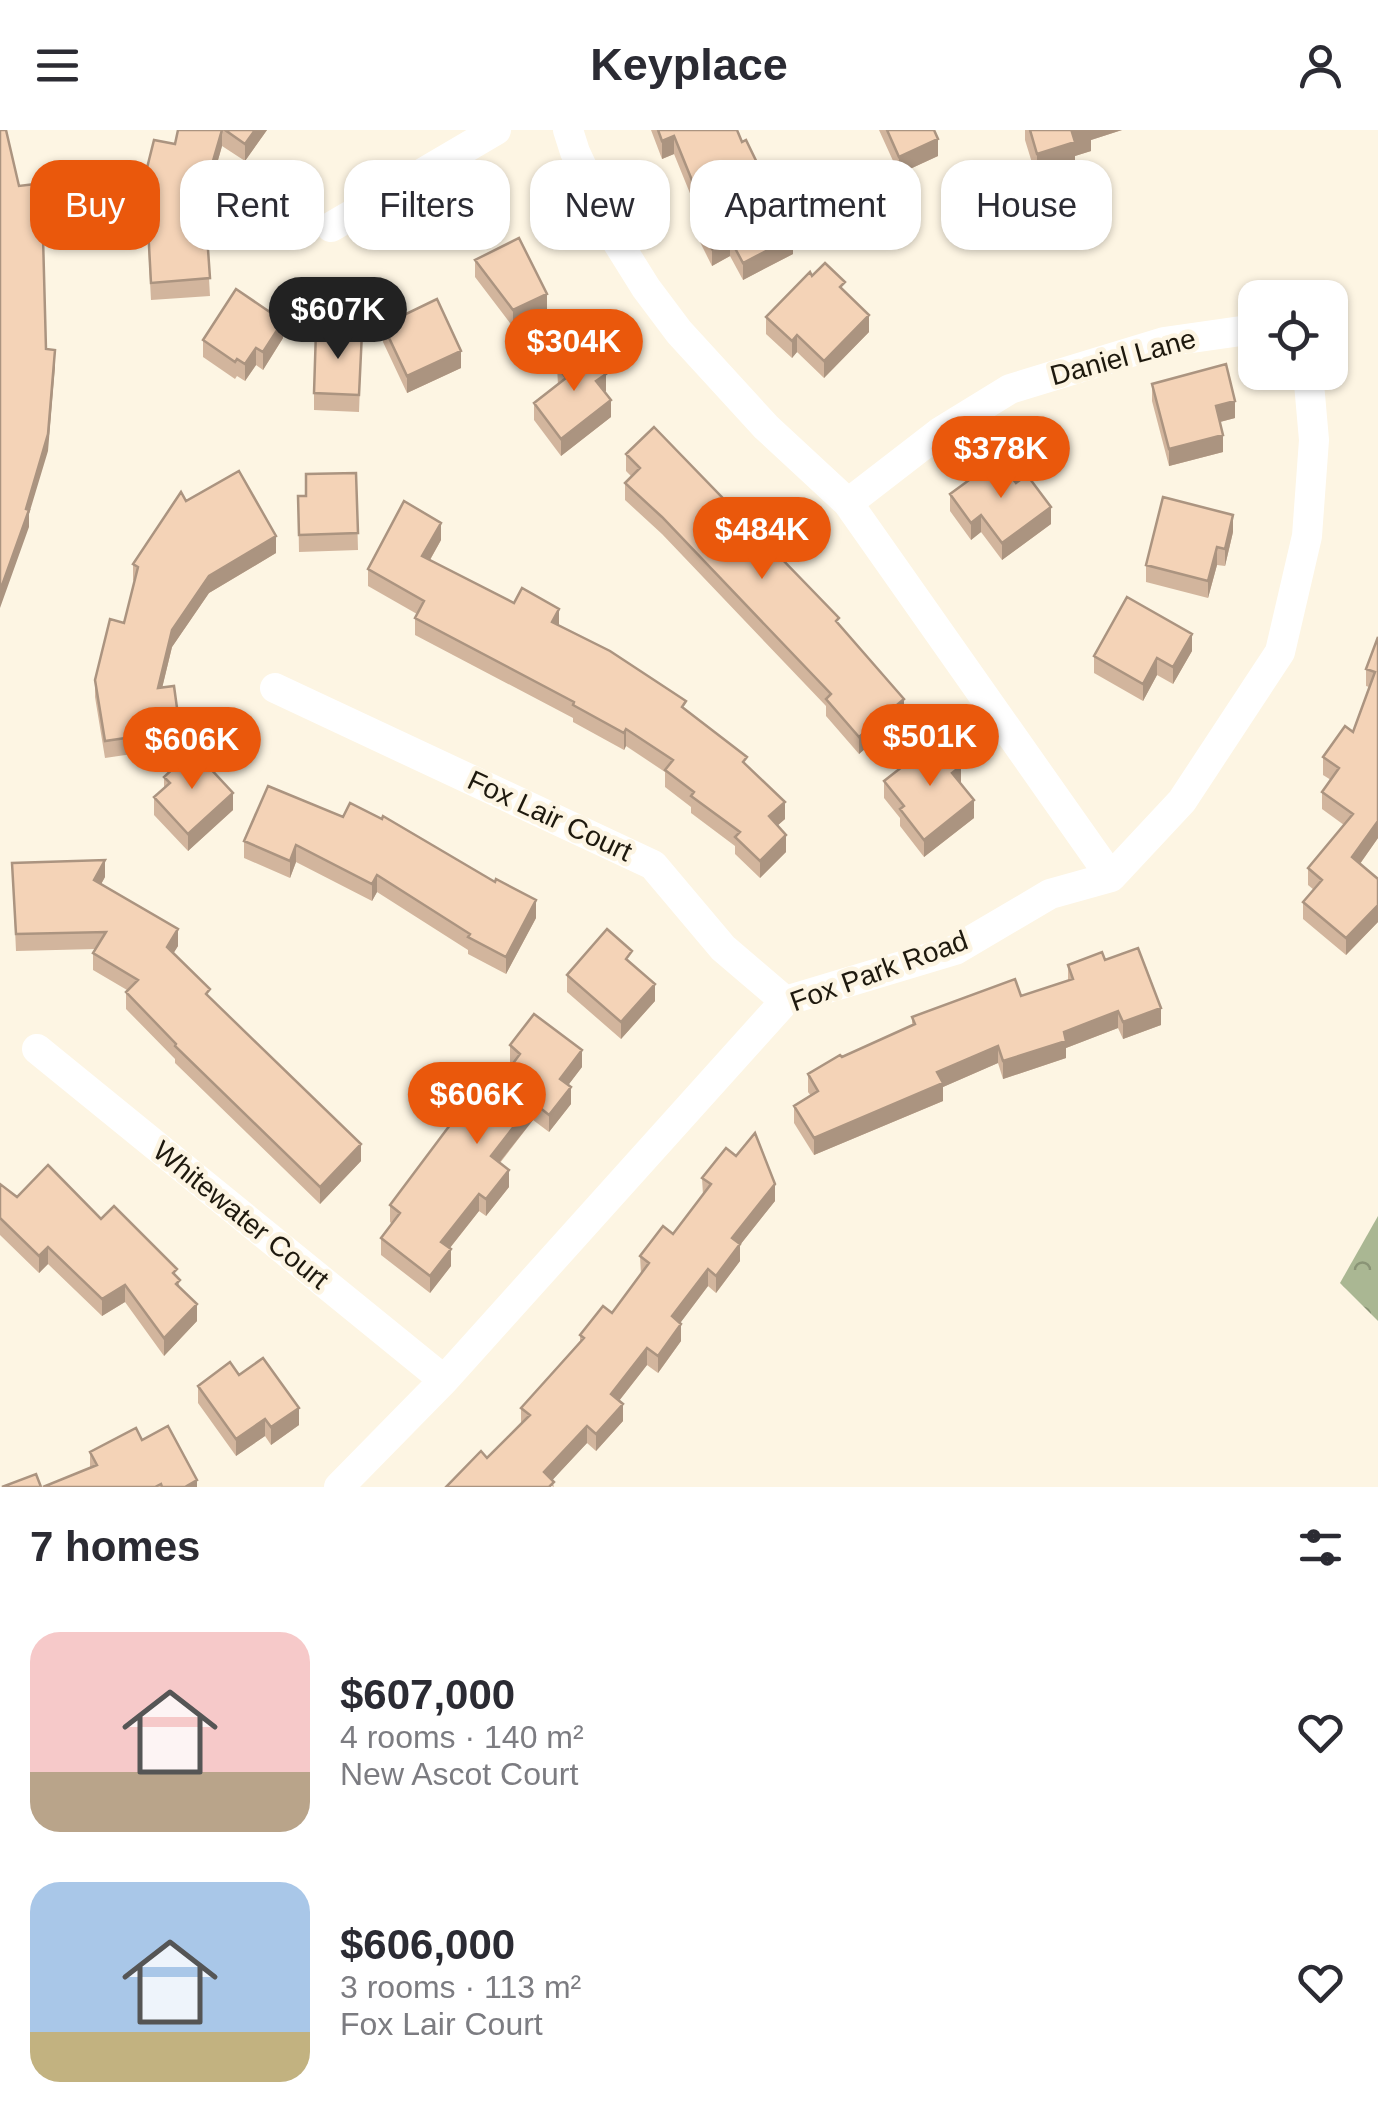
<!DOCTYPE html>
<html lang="en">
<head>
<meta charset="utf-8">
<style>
  :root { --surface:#fff; --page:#f2f2f3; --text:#2b2b33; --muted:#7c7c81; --accent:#ea580c }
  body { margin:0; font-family:Helvetica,sans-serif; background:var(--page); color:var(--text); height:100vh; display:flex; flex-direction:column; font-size:38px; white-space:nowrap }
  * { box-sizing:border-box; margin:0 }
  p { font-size:32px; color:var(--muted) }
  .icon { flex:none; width:55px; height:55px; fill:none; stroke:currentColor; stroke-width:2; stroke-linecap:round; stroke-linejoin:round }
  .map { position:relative; height:1357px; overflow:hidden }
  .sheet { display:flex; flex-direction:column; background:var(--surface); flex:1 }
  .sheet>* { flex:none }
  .hud { position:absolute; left:30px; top:30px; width:1320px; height:90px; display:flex; gap:20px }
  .fabs { position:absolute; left:1238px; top:150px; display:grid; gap:20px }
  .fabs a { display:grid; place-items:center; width:110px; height:110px; border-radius:20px; background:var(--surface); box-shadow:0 2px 8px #0004; font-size:50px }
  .price { position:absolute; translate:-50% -85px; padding:0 22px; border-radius:35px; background:var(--accent); color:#fff; font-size:32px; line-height:65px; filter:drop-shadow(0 2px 5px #0008) }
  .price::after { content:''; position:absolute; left:50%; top:60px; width:30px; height:22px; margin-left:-15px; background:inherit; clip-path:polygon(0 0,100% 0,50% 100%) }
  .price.selected { background:#222; color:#fff }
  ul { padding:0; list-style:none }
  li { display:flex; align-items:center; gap:30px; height:250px; padding:0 30px }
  li span { display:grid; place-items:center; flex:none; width:280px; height:200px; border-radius:30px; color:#555 }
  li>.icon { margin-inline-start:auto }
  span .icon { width:120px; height:120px; fill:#fffc; stroke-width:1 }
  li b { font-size:42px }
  h2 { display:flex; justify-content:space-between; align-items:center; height:120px; padding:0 30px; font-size:42px }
  .chip { padding:0 35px; border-radius:30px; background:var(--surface); box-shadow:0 2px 8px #0004; font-size:35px; line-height:90px }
  .chip.selected { background:var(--accent); color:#fff }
  header { display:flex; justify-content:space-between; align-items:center; height:130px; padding:0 30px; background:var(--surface); font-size:45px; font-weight:700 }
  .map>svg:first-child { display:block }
  .forest { fill:url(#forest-crowns) }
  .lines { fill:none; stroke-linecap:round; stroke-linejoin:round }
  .minor { stroke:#fff; stroke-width:30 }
  .wall { fill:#d2b59d }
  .shaded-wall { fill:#ab9480 }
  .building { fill:#f4d3b7; stroke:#ab9480; stroke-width:2.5 }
  .labels { text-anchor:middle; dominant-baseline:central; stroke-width:9; stroke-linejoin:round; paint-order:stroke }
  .street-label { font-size:28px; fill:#1e190e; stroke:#fdf5e3 }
</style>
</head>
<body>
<header><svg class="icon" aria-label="menu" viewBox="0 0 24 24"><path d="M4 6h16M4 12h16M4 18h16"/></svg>Keyplace<svg class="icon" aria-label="person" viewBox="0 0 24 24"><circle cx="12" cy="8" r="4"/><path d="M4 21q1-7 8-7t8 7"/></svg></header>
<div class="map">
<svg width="1378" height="1357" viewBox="0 0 1378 1357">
  <defs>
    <pattern id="forest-crowns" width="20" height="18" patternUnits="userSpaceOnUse" patternTransform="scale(2.5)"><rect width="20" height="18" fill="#aab793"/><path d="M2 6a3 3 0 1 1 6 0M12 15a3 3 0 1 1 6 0" fill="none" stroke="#8a9476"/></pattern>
  </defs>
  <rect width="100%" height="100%" fill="#fdf5e3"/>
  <path class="forest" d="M1378,1086V1191L1340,1153Z"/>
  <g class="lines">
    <path class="minor" d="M568,0L575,22L616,110L646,158L679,202L766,297L848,373L1111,747
      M331,97L496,0
      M848,373L940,302L1010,259L1164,212L1255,199
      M275,558L653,735L723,818L785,871
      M37,919L444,1250
      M339,1357L444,1250L785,871L955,820L1050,764L1111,747L1182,671L1280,522L1307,406L1314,310L1308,242"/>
  </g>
  <path class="wall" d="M178,0H267L245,31L222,16L205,76L210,166L151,170L146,76L142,75V58L175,14Z
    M651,0H737L793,124L743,150L730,126L712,136L695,102V85L698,83L674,24L662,29Z
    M879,0H934L938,26L899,44Z
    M1025,0H1122L1091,10V21L1075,26V37L1037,49L1025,10Z
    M475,130L547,181L513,197L475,147Z
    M812,146L845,161L869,202L824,248L797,222L792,228L766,204V187Z
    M383,195L461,238L407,263L383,212Z
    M362,202L359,282L314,280V263Z
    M283,208L263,240L256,235L245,251L237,246L235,249L203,227V210Z
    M557,236L606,261L605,262L611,287L561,326L534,290V273L558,255Z
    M1152,254L1235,288L1220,292L1223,322L1169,336L1152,271Z
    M626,324L839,494L904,586L859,624L826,586V576L662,404L625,370V353L632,347L626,341Z
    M356,343L358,420L299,422L298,366H306Z
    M1016,353L1051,394L1002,430L981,402L971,410L950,381V364Z
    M186,371L276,423L209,463L172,517L162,558L180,600V617L105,628L95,567V550L124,493L134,451L133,450V434Z
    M1233,402L1225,436L1217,435L1208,468L1146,452V435Z
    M441,410L430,430L559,495L686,580L747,635L785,689L778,695L786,722L760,748L735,724V716L691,683V677L665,657V642L626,616L624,620L573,592V588L415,505V488L417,484L368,456V439Z
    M1378,507V708L1360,734L1378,749V792L1346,825L1303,789V772L1314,760L1308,755V738L1344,695L1322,679V662L1331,650L1323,645V627L1353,602L1369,557L1366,556V539Z
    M1192,521L1173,554L1157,545L1143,571L1094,543V526Z
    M164,647L233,680L188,721L154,685V667L164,658Z
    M884,651L960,653L974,688L924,727L900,696V688L884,668Z
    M268,656L536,788L506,844L468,824V820L377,762L372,771L296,732L290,748L244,728V711Z
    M12,733L105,747L101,754L178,816L173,823L210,868L361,1031L320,1074L175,933V929L126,879V862L127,860L93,840V823L96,819L16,821Z
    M1105,830L1161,895L1123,909L1118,898L1066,918V928L1003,949L998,933L943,957V971L814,1025L794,993V976L811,966L808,962V944L912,896V887L1021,866L1068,851V835Z
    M567,845L655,871L621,909L567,862Z
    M510,915L582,937L568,955L571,974L549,1002L533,990L500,1033L509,1057L486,1086L479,1081L450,1118L451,1136L430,1163L381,1125V1108L392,1094L390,1092V1075L479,979L512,934L510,932Z
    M702,1048L775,1071L740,1115V1131L716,1163L708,1156L680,1193L681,1211L658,1243L647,1235L619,1271L623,1291L596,1321L587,1313L552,1350L554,1357L487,1328L521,1294V1278L580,1211V1205L612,1183L641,1144L640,1126L673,1104L703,1065Z
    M0,1054L17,1067L101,1089L177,1147L180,1158L197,1191L164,1226L125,1172L102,1186L48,1134L39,1143L0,1105Z
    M239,1245L299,1295L271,1315L265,1306L236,1326L198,1273V1256Z
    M142,1310L197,1357H43L90,1338V1322Z"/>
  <path class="shaded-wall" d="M222,0V16L204,79V62Z
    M255,0H267L245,31V14Z
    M1078,0H1122L1091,10V21L1075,26V37L1037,49V24L1072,2Z
    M674,6V24L662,29V11Z
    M938,9V26L899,44V27Z
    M793,107V124L743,150V133Z
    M730,109V126L712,136V119Z
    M547,164V181L513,197V180Z
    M869,185V202L824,248V231Z
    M283,191V208L263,240V222Z
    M797,205V222L792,228V211Z
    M256,218V235L245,251V234Z
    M55,220V237L48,321L29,384V397L0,478V461L26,379Z
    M461,221V238L407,263V246Z
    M606,244V261L596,268V251Z
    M611,270V287L561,326V309Z
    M1235,271V288L1216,293V276Z
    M1223,305V322L1169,336V319Z
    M1051,377V394L1002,430V413Z
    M981,385V402L971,410V393Z
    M1233,385V402L1225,436V419Z
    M441,393V410L422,444V426Z
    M276,406V423L209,463L172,517L158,575V558L172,500L209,446Z
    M1217,417V435L1208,468V451Z
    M559,479V496L552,492Z
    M1192,504V521L1173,554V537Z
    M1157,528V545L1143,571V554Z
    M904,569V586L859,624V607Z
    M626,599V616L624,620V603Z
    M961,636V653L952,643Z
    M233,663V680L188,721V704Z
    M974,670V688L924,727V710Z
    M785,672V689L769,703V686Z
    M1378,691V708L1352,745V727Z
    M786,705V722L760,748V731Z
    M296,715V732L290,748V731Z
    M105,730V747L94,767V750Z
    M377,745V762L372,771V754Z
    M536,770V788L506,844V827Z
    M1378,775V792L1346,825V808Z
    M178,799V816L167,834V817Z
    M655,854V871L621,909V892Z
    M1161,878V895L1123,909V892Z
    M1118,881V898L1066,918V928L1003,949V931L1064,902Z
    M998,916V933L943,957V971L814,1025V1008L937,942Z
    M582,920V937L560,966V949Z
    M571,957V974L549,1002V985Z
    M533,972V990L491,1043V1026Z
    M361,1014V1031L320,1074V1057Z
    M509,1040V1057L486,1086V1069Z
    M775,1054V1071L740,1115V1131L716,1163V1146L732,1108Z
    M479,1064V1081L441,1129V1112Z
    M48,1117V1134L39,1143V1126Z
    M451,1119V1136L430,1163V1146Z
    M708,1139V1156L672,1204V1186Z
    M125,1155V1172L102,1186V1169Z
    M197,1174V1191L164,1226V1208Z
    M681,1194V1211L658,1243V1226Z
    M647,1218V1235L611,1281V1264Z
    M623,1274V1291L596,1321V1304Z
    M299,1278V1295L271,1315V1297Z
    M265,1289V1306L236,1326V1309Z
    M587,1296V1313L546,1357L544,1342Z
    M197,1350V1357H185Z"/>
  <path class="building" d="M0,0H6L19,56L36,54L43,107L46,219L55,220L48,304L26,379L29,380L0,461Z
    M178,0H222L204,62L210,148L151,153L146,59L142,58L154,10L175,14Z
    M225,0H255L245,14Z
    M658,0H737L742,12L746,10L793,107L743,133L730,109L712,119L695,85L704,80L674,6L662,11Z
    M887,0H934L938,9L899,27Z
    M1030,0H1079L1072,2L1075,12L1037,24Z
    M519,108L547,164L513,180L475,130Z
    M825,133L845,152L840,157L869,185L824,231L797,205L792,211L766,187L810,142L812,146Z
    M236,159L283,191L263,222L256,218L245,234L237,229L235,232L203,210Z
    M437,169L461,221L407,246L383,195Z
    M316,200L362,202L359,265L314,263Z
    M585,215L606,244L596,251L611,270L561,309L534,273L566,248L557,236Z
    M1226,234L1235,271L1216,276L1223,305L1169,319L1152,254Z
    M654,297L839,488L836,491L904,569L859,607L826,569L831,564L662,387L625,353L640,338L626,324Z
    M998,329L1016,353L1027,345L1051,377L1002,413L981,385L971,393L950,364Z
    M239,341L276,406L209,446L172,500L158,558L174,556L180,600L105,611L95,550L110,489L124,493L138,437L133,434L181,362L186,371Z
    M356,343L358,403L299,405L298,366H306V344Z
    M1163,367L1233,385L1225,419L1217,417L1208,451L1146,435Z
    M404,371L441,393L422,426L514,473L522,458L559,479L552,492L610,521L686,571L682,577L747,627L743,632L785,672L769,686L786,705L760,731L735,707L740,702L691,666L694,662L665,640L673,630L626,599L624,603L573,575L574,572L415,488L424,471L368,439Z
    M1127,467L1192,504L1173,537L1157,528L1143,554L1094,526Z
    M1378,507V691L1352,727L1378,749V775L1346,808L1303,772L1322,750L1308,738L1353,684L1322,662L1339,638L1323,627L1345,596L1353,602L1375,542L1366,539Z
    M939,608L961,636L952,643L974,670L924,710L900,679L904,676L884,651Z
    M193,620L233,663L188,704L154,667L170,653L164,647Z
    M268,656L343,687L350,673L382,689L383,686L495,752L496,749L536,770L506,827L468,807L470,804L377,745L372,754L296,715L290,731L244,711Z
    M105,730L94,750L178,799L167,817L210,859L206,864L361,1014L320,1057L175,916L176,914L126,862L138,850L93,823L106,802L16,804L12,733Z
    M607,799L632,821L626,829L655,854L621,892L567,845Z
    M1138,818L1161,878L1123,892L1118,881L1064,902L1066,911L1003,931L998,916L937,942L943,953L814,1008L794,976L818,961L808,944L840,925L842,927L915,894L912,887L1015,849L1021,866L1073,849L1068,835L1102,822L1105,830Z
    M534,884L582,920L560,949L571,957L549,985L533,972L491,1026L509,1040L486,1069L479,1064L441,1112L451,1119L430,1146L381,1108L400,1083L390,1075L468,971L479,979L520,924L510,915Z
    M755,1003L775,1054L732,1108L740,1114L716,1146L708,1139L672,1186L681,1194L658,1226L647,1218L611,1264L623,1274L596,1304L587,1296L544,1342L554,1352L549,1357H446L481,1321L487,1328L530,1285L521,1278L584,1208L580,1205L603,1176L612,1183L649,1133L640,1126L663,1096L673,1104L711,1054L702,1048L726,1018L736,1026Z
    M48,1035L101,1089L114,1076L177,1139L173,1143L180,1150L176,1154L197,1174L164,1208L125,1155L102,1169L48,1117L39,1126L0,1088V1054L17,1067Z
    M263,1228L299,1278L271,1297L265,1289L236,1309L198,1256L230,1232L239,1245Z
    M168,1296L197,1350L185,1357H162L161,1354L155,1357H43L97,1335L90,1322L136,1298L142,1310Z
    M36,1344L41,1357H2Z"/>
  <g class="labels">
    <g class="street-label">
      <text transform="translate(1123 227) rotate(-15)">Daniel Lane</text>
      <text transform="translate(550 686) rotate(25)">Fox Lair Court</text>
      <text transform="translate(879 841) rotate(-20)">Fox Park Road</text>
      <text transform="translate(241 1085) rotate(39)">Whitewater Court</text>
    </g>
  </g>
</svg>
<div class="fabs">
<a><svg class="icon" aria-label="locate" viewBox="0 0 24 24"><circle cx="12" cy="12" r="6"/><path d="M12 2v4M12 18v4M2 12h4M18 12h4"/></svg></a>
</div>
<b class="price selected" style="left:338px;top:232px">$607K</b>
<b class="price" style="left:574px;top:264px">$304K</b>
<b class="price" style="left:1001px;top:371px">$378K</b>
<b class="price" style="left:762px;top:452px">$484K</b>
<b class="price" style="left:930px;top:659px">$501K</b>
<b class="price" style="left:192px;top:662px">$606K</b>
<b class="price" style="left:477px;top:1017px">$606K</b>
<div class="hud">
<a class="chip selected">Buy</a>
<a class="chip">Rent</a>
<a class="chip">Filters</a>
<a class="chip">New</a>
<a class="chip">Apartment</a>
<a class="chip">House</a>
</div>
</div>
<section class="sheet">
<h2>7 homes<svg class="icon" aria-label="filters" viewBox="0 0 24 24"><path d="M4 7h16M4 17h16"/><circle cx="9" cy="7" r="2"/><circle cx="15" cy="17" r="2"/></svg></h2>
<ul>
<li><span style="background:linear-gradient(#f6c9c9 70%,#b9a48a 0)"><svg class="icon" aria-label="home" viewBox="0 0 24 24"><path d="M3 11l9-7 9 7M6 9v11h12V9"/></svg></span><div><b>$607,000</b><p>4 rooms · 140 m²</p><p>New Ascot Court</p></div><svg class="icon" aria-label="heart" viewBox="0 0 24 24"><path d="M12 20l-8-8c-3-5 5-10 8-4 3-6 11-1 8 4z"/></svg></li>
<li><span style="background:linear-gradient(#a9c7e8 75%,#c2b280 0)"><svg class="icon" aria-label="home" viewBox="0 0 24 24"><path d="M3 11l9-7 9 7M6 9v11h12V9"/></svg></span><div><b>$606,000</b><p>3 rooms · 113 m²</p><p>Fox Lair Court</p></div><svg class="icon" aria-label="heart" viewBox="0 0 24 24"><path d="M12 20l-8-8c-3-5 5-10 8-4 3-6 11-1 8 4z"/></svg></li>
</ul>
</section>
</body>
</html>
